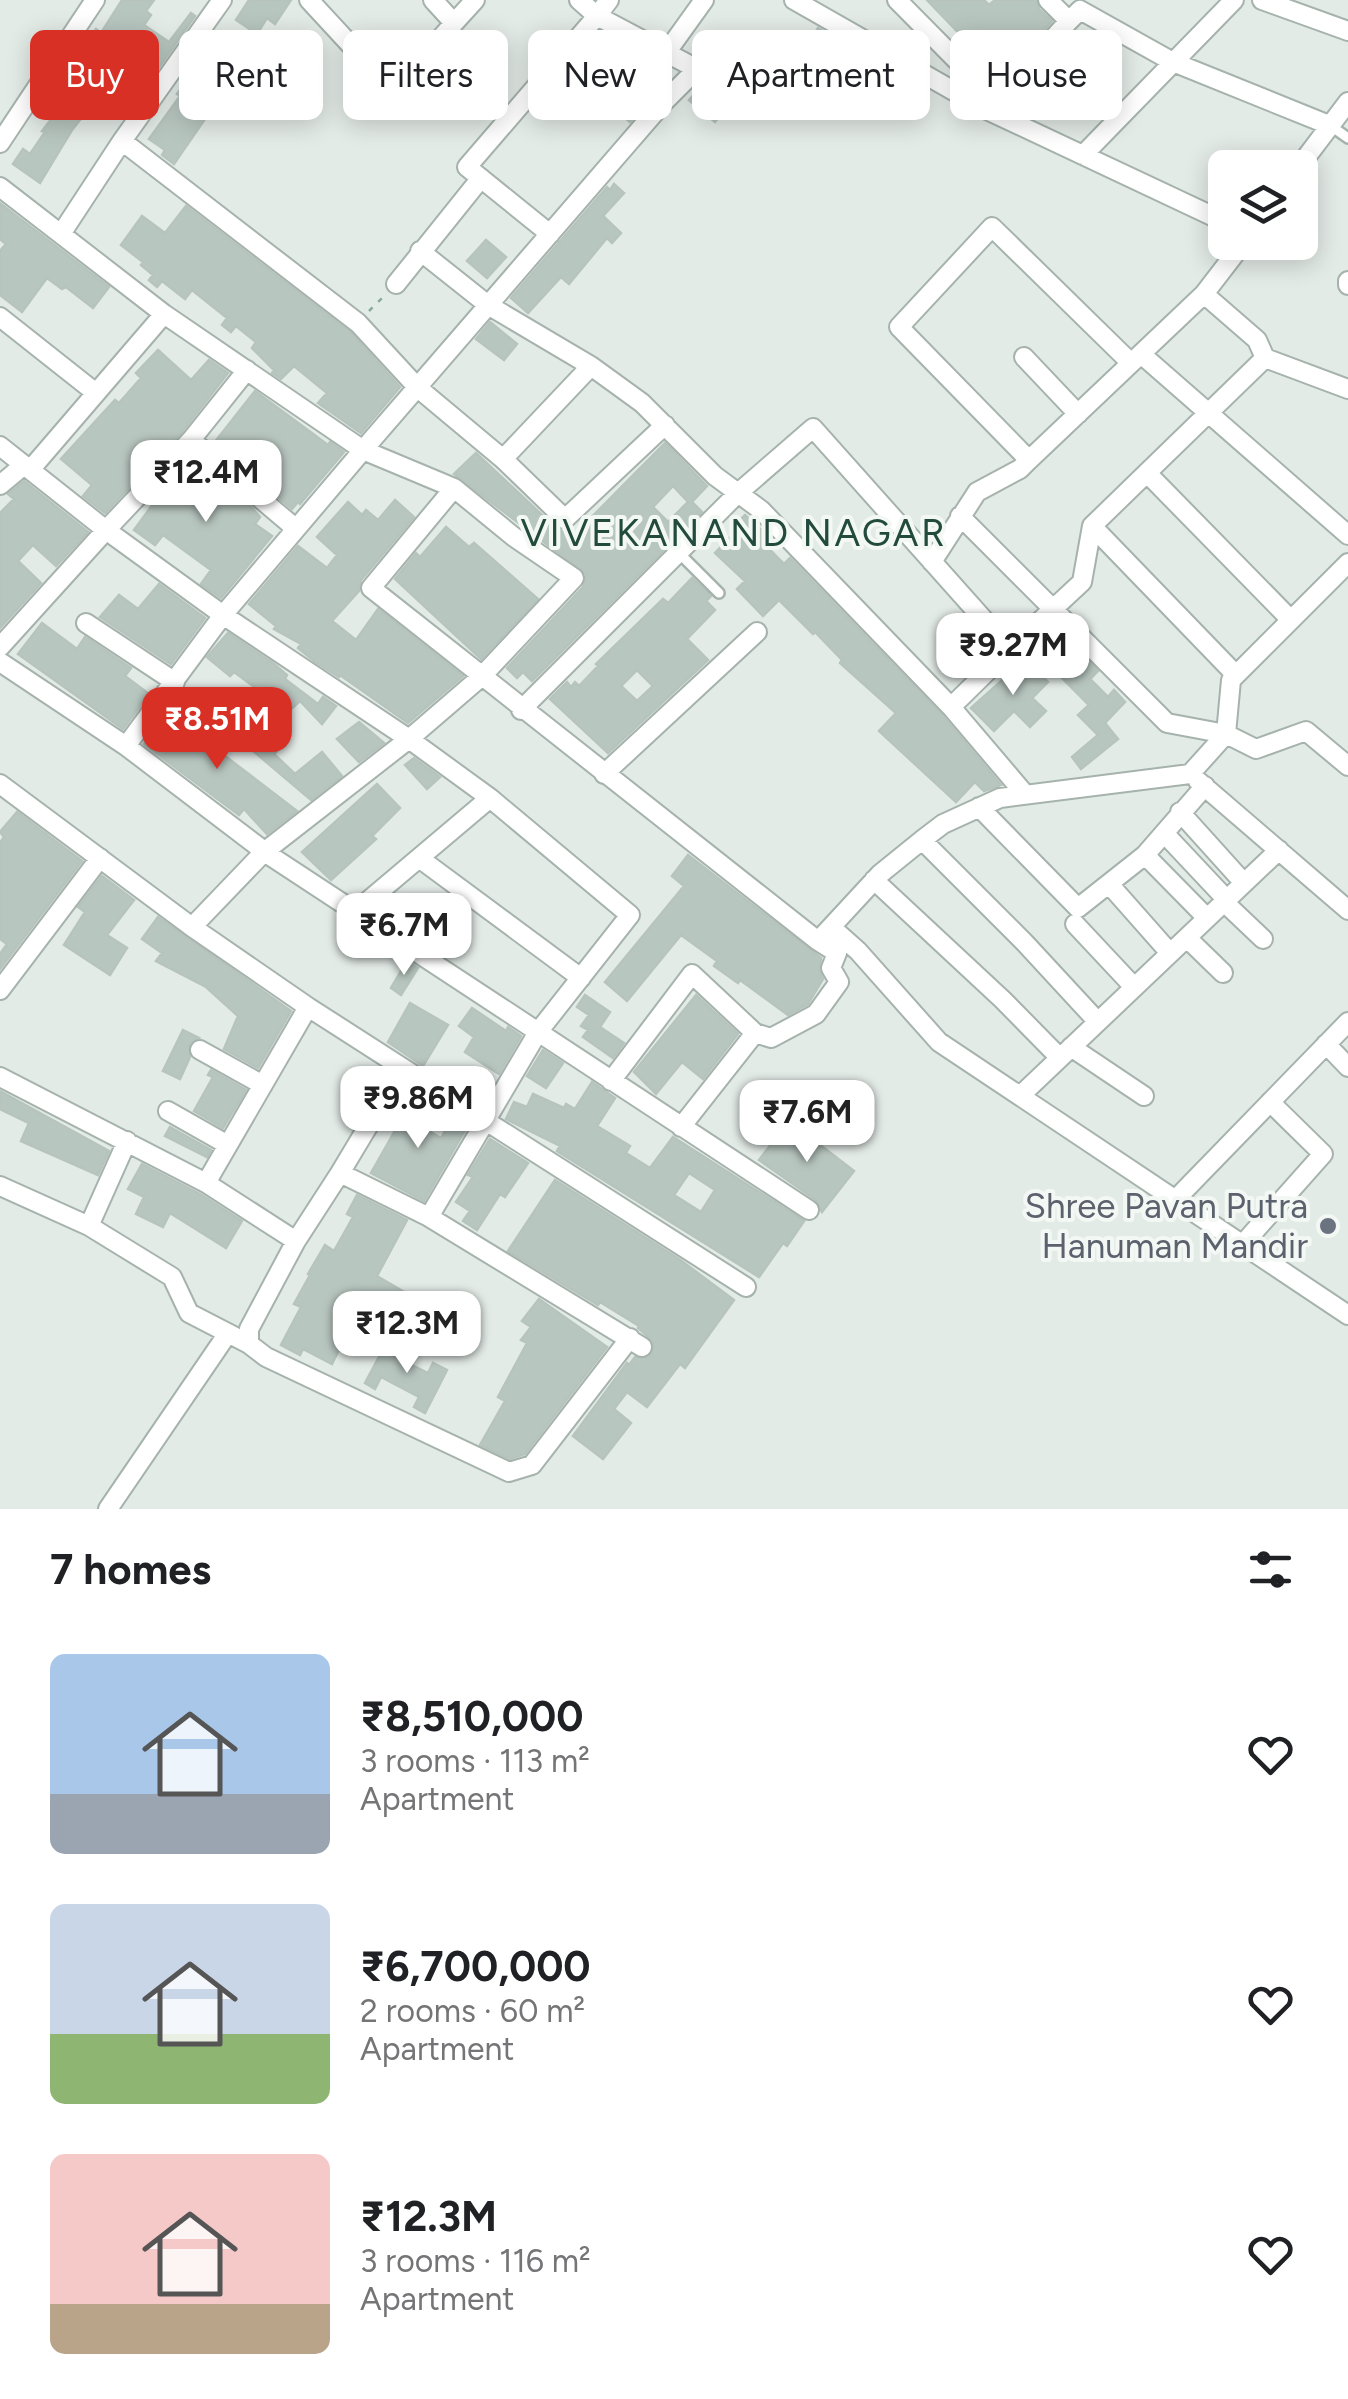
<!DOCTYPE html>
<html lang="en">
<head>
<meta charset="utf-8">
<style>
  :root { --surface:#fff; --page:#f2f2f2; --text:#202124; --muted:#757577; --accent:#d93025 }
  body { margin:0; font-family:Figtree,sans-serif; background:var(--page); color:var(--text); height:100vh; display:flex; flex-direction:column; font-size:38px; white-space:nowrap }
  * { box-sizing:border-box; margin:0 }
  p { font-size:32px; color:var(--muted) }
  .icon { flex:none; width:55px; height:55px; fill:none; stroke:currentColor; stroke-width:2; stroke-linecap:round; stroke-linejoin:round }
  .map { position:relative; height:1509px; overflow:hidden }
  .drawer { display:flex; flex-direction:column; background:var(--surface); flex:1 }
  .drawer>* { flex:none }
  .top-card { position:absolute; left:30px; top:30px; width:1290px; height:90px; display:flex; gap:20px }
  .tools { position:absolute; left:1208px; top:150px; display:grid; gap:20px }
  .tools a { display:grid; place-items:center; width:110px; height:110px; border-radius:15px; background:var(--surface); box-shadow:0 5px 25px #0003; font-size:50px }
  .price { position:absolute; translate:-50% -85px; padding:0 22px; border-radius:20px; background:#fff; color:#222; font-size:32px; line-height:65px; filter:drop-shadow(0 2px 5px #0008) }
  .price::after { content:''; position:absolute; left:50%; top:60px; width:30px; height:22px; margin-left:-15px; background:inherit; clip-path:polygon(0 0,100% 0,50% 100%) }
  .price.on { background:var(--accent); color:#fff }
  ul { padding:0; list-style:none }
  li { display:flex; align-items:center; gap:30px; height:250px; padding:0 50px }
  li span { display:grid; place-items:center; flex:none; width:280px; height:200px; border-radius:15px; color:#555 }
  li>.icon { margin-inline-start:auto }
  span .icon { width:120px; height:120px; fill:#fffc; stroke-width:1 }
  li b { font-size:42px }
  h2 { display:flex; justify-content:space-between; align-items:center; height:120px; padding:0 50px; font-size:42px }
  .pill { padding:0 35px; border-radius:15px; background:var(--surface); box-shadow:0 5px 25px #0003; font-size:35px; line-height:90px }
  .pill.on { background:var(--accent); color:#fff }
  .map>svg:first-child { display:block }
  .building { fill:#b8c6c0; stroke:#b6c4bd; stroke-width:2.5; fill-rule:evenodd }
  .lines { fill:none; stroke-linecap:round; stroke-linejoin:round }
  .service-casing { stroke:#a6b3ad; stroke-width:14 }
  .minor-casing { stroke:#a6b3ad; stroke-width:22 }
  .path { stroke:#86ac9e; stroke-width:2.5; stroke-dasharray:5 8; stroke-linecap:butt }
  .service { stroke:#fff; stroke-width:9 }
  .minor { stroke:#fff; stroke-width:18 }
  .worship-dot { fill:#6b7280; stroke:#f3f8f5; stroke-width:4 }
  .labels { text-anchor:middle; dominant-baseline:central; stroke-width:8; stroke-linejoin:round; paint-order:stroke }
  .worship-label { font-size:35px; fill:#5b616d; stroke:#f3f8f5; text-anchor:end }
  .neighbourhood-label { font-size:38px; letter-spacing:2.5px; fill:#224b3e; stroke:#f3f8f5 }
</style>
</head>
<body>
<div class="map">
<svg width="1348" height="1509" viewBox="0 0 1348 1509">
  <rect width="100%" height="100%" fill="#e3ebe7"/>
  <path class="building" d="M122,0H154L146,11L151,15L144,25L169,42L191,13L195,16L125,116L99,96L72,130L40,183L13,164L23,149L30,154L45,132L42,131L69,96L59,88L94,43L89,40L96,29L101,33Z
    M249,0H291L275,24L267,18L257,34L236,20Z
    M927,0H984L989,5L995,0H1036L1039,9L1052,21L1001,77Z
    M818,28L839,40L835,45L840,48L825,77L799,63Z
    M226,38L248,53L232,75L210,60Z
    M598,43L626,69L622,73L651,98L630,122L599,96L582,116L554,92Z
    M188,79L218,100L174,164L162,155L165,150L149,139L180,96L177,94Z
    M704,83L729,105L715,122L689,100Z
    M614,184L624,193L603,216L621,233L612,243L607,238L569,284L561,277L528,313L511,298L607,187L610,190Z
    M1,204L109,287L93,308L66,287L62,289L47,278L22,312L0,295V251L6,244L0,239Z
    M186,206L350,332L400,387L361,433L318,403L327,393L294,366L281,379L272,373L274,370L252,348L256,342L236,326L231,332L222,325L227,318L192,290L185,299L162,281L157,287L149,280L153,275L141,265L143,262L121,245L142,216L165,233Z
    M486,240L506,257L487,278L467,261Z
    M490,322L517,344L504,360L476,339Z
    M158,350L191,380L209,360L228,373L182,432L105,513L83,496L92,485L61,459L115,400L119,403L141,378L136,373Z
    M255,391L328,445L330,442L344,452L300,504L298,502L292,509L214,443Z
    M665,443L707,486L692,502L702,512L532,681L523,672L517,678L507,668L583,587L586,574L454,474L476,453L556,528L573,536ZM673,486L688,502L668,522L653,507Z
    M192,457L253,509L260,517L255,524L272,536L221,598L201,584L211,570L163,535L155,545L134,530L159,496L169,490L165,486Z
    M24,481L88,532L56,566L33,545L18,561L41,583L0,628V513L14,499L8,494Z
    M395,500L414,517L361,580L359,591L332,621L356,640L378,609L463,676L408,723L340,675L339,677L314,661L298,648L301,644L274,629L276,626L249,604L298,546L327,568L337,555L317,537L348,502L362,515L366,510L378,520Z
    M745,515L770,538L764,544L784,564L790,558L942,715L1001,785L984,791L975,782L956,802L879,731L896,713L840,663L842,660L815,632L813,634L779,600L763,616L737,589L745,581L715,553L739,528L735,525Z
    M446,527L469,547L474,543L538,599L481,659L395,579L416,553L420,557Z
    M692,578L711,596L706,601L715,610L687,639L708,660L608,753L550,699L567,682L571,687L575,682L579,686L598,666L596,664L663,599L668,603ZM637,670L653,686L637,701L621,686Z
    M159,584L205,618L171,664L100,617L119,595L138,609Z
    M42,623L77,649L85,637L131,668L125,676L149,694L123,729L18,654Z
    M228,633L274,664L287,675L285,679L318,704L323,697L336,706L322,724L300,701L288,712L234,672L230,676L207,657Z
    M1080,653L1098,671L1090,679L1108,697L1114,690L1125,702L1105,723L1118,739L1081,769L1072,757L1098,735L1078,715L1089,705L1059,675Z
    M1030,664L1048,682L1032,698L1046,711L1030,727L1014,711L994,731L971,708L1019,665L1024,670Z
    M168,711L195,728L218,746L216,749L297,811L267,834L244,809L239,815L144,744Z
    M359,722L384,743L359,762L337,739Z
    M256,731L278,750L274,754L295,774L322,752L342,776L311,800L245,744Z
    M414,758L440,777L427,789L405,765Z
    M377,784L400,808L372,836L376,839L331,880L302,852Z
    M17,812L82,861L0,969V954L7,944L0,939V843L4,837L0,832Z
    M688,855L821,958L819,970L823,979L808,1004L788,1015L740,980L738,983L714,966L717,961L681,935L627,1001L605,982L684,886L672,876Z
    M102,876L134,900L107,935L127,948L110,975L64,945L85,912L78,907Z
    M158,917L291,1011L258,1068L224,1049L238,1016L206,987L156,961L162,953L142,939Z
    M407,961L418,968L401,995L391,988Z
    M585,995L610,1012L600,1027L624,1043L613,1058L583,1037L588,1030L581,1026L589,1015L577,1007Z
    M696,995L738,1034L703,1079L682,1062L656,1094L634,1072Z
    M410,1003L448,1025L423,1066L388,1042Z
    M472,1008L506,1031L508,1027L521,1036L499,1074L465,1052L474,1037L459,1026Z
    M183,1030L199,1038L189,1045L190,1057L180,1079L163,1071Z
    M543,1050L563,1063L546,1088L527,1076Z
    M211,1070L246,1090L223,1128L194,1111L213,1077L208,1075Z
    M592,1082L615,1098L597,1126L630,1146L626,1153L650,1168L673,1137L804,1221L787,1246L783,1243L759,1277L557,1151L560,1146L506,1119L514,1102L527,1107L533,1094L564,1108L566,1104L575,1109ZM689,1173L715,1190L701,1212L674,1195Z
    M0,1091L109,1151L98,1175L21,1141L29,1123L0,1109Z
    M417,1092L432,1101L418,1125L441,1138L454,1115L468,1125L424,1201L371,1173Z
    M789,1121L854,1171L822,1212L816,1200L759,1160Z
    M170,1127L211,1150L207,1157L165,1136Z
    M490,1139L528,1163L505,1197L500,1194L477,1230L463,1221L470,1211L456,1202L473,1177L468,1175Z
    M142,1164L200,1194L242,1221L226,1248L170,1213L163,1227L136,1214L144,1197L128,1189Z
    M555,1180L679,1259L734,1300L685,1368L680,1364L647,1407L627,1392L614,1409L631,1423L603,1459L573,1436L627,1363L629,1365L635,1357H649L654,1346L652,1340L638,1328L639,1326L600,1302L598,1305L508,1251Z
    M357,1195L407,1220L377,1276L416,1299L400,1328L360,1307L332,1364L303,1349L300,1355L281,1345L301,1307L294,1304L310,1275L308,1274L325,1245L334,1251L353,1217L347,1214Z
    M539,1299L607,1347L525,1454L510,1459L480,1445L505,1401L498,1397L527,1343L521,1340L531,1327L522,1321Z
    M388,1340L401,1347L396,1357L428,1373L433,1363L447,1370L425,1413L414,1407L419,1397L381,1377L375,1389L365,1383Z"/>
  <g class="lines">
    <g class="service-casing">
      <path id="service" d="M1331,126L1348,138
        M679,553L719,593"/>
    </g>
    <g class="minor-casing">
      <path id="minor" d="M309,0L394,92L454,23
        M433,0L454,23L475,0
        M579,0L597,16L609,0
        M794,0L987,110L1225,222
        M897,0L996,100
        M1262,0L1348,31
        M1069,21L1080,10L1173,62L1329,125
        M666,53L704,0
        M987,110L1069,21L1048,0
        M122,141L358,323L418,388L503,459
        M0,143L95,0
        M1083,155L1234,0
        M1298,168L1348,102
        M0,187L164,314L363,450L662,104L697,69L597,16L467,167L550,234
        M61,234L122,141L222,0
        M420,251L488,305L591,366L642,403L715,476L761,510L951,707L1024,793
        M1348,281V285
        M396,284L481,178
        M1204,294L1257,340L1265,358
        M0,317L96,393
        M1141,354L1348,535
        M1024,357L1078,414
        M591,366L503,459L565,519L665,425
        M247,370L191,440L106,530L223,615L409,739L490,798L630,915L538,1032L429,1217L340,1173L296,1241L206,1183L308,1007L403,1068L340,1173
        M191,440L294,527
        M0,446L106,530L0,647
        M1029,460L899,327L992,227L1131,363
        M30,470L164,314
        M1147,473L1291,620
        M0,485L24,465
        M960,516L1167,723L1226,734L1256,749L1306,731L1348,766
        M932,562L977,492L1020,469L1029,460L1204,294L1244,242
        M1348,563L1231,680L1226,734L1190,774L1000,798L943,824L922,840L880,874L831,927L858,951L939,1042L1348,1315
        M86,623L175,682
        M1010,649L1082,582L1092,526
        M0,662L126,746L272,857L809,1210
        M1236,675L1092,526L1265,358L1348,389
        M521,710L738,493L813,428L1010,649L951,707
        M126,746L223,615L363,450L454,488L371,588L818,941L831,927
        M604,774L757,632
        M1198,781L1348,910
        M0,784L192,927L308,1007
        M979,807L1078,908L1145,855L1205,786
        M1180,812L1244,883
        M1164,833L1227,900
        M922,840L1024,942L1098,1022
        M1145,855L1207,918
        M419,858L581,978
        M874,880L1003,1000L1060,1058
        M1109,884L1170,953
        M1224,902L1263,939
        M355,912L490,798
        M1075,924L1134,987
        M192,927L264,852L409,739L481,677L574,578L514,537L454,488
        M1187,938L1223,973
        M0,990L100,858
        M1326,1044L1348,1067
        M1071,1047L1144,1096
        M200,1050L263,1085
        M403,1068L746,1287
        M0,1077L206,1183
        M611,1081L692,974L755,1033L771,1038L816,1014L839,982L831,968L837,953L818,941
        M1021,1095L1279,850
        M168,1111L228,1145
        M681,1127L755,1033
        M0,1186L89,1226L172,1277L189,1313L249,1344
        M1176,1199L1348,1022
        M429,1217L642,1347
        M89,1226L127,1141
        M296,1241L249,1329V1344L266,1357L509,1472L532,1465L630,1338
        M1243,1244L1323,1154L1270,1102
        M108,1509L228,1333"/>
    </g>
    <path class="path" d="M369,311L385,295"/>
    <use href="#service" class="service"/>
    <use href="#minor" class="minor"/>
  </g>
  <circle class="worship-dot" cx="1328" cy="1226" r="10"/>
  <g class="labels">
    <g class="worship-label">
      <text x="1308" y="1206">Shree Pavan Putra<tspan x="1308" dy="40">Hanuman Mandir</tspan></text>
    </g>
    <g class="neighbourhood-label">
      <text x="734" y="533">VIVEKANAND NAGAR</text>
    </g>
  </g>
</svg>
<div class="tools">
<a><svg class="icon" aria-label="layers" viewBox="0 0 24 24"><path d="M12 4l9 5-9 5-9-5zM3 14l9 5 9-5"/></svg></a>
</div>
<b class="price" style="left:206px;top:525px">₹12.4M</b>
<b class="price" style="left:1013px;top:698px">₹9.27M</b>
<b class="price on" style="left:217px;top:772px">₹8.51M</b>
<b class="price" style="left:404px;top:978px">₹6.7M</b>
<b class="price" style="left:418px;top:1151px">₹9.86M</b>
<b class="price" style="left:807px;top:1165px">₹7.6M</b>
<b class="price" style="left:407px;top:1376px">₹12.3M</b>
<div class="top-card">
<a class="pill on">Buy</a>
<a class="pill">Rent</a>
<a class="pill">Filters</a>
<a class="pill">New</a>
<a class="pill">Apartment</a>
<a class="pill">House</a>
</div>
</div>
<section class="drawer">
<h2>7 homes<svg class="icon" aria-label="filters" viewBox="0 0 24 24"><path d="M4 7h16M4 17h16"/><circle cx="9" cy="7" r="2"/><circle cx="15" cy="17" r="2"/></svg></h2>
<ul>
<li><span style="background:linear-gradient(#a9c7e8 70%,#9aa5b1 0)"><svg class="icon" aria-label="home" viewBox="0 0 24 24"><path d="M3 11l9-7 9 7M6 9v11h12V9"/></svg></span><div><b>₹8,510,000</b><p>3 rooms · 113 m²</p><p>Apartment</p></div><svg class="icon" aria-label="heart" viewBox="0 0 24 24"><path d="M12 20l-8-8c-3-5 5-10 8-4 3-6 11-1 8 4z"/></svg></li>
<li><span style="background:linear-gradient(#c9d6e8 65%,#8fb573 0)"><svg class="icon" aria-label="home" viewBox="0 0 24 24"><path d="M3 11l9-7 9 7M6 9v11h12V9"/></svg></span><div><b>₹6,700,000</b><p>2 rooms · 60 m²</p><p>Apartment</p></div><svg class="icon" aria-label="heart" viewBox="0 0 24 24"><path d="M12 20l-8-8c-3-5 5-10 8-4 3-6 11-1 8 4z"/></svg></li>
<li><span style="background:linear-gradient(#f6c9c9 75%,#b9a48a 0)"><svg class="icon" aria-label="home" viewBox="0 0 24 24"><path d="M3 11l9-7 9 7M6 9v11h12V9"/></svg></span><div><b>₹12.3M</b><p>3 rooms · 116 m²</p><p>Apartment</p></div><svg class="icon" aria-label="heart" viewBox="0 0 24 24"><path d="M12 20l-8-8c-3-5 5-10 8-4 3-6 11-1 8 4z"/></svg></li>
</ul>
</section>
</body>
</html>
